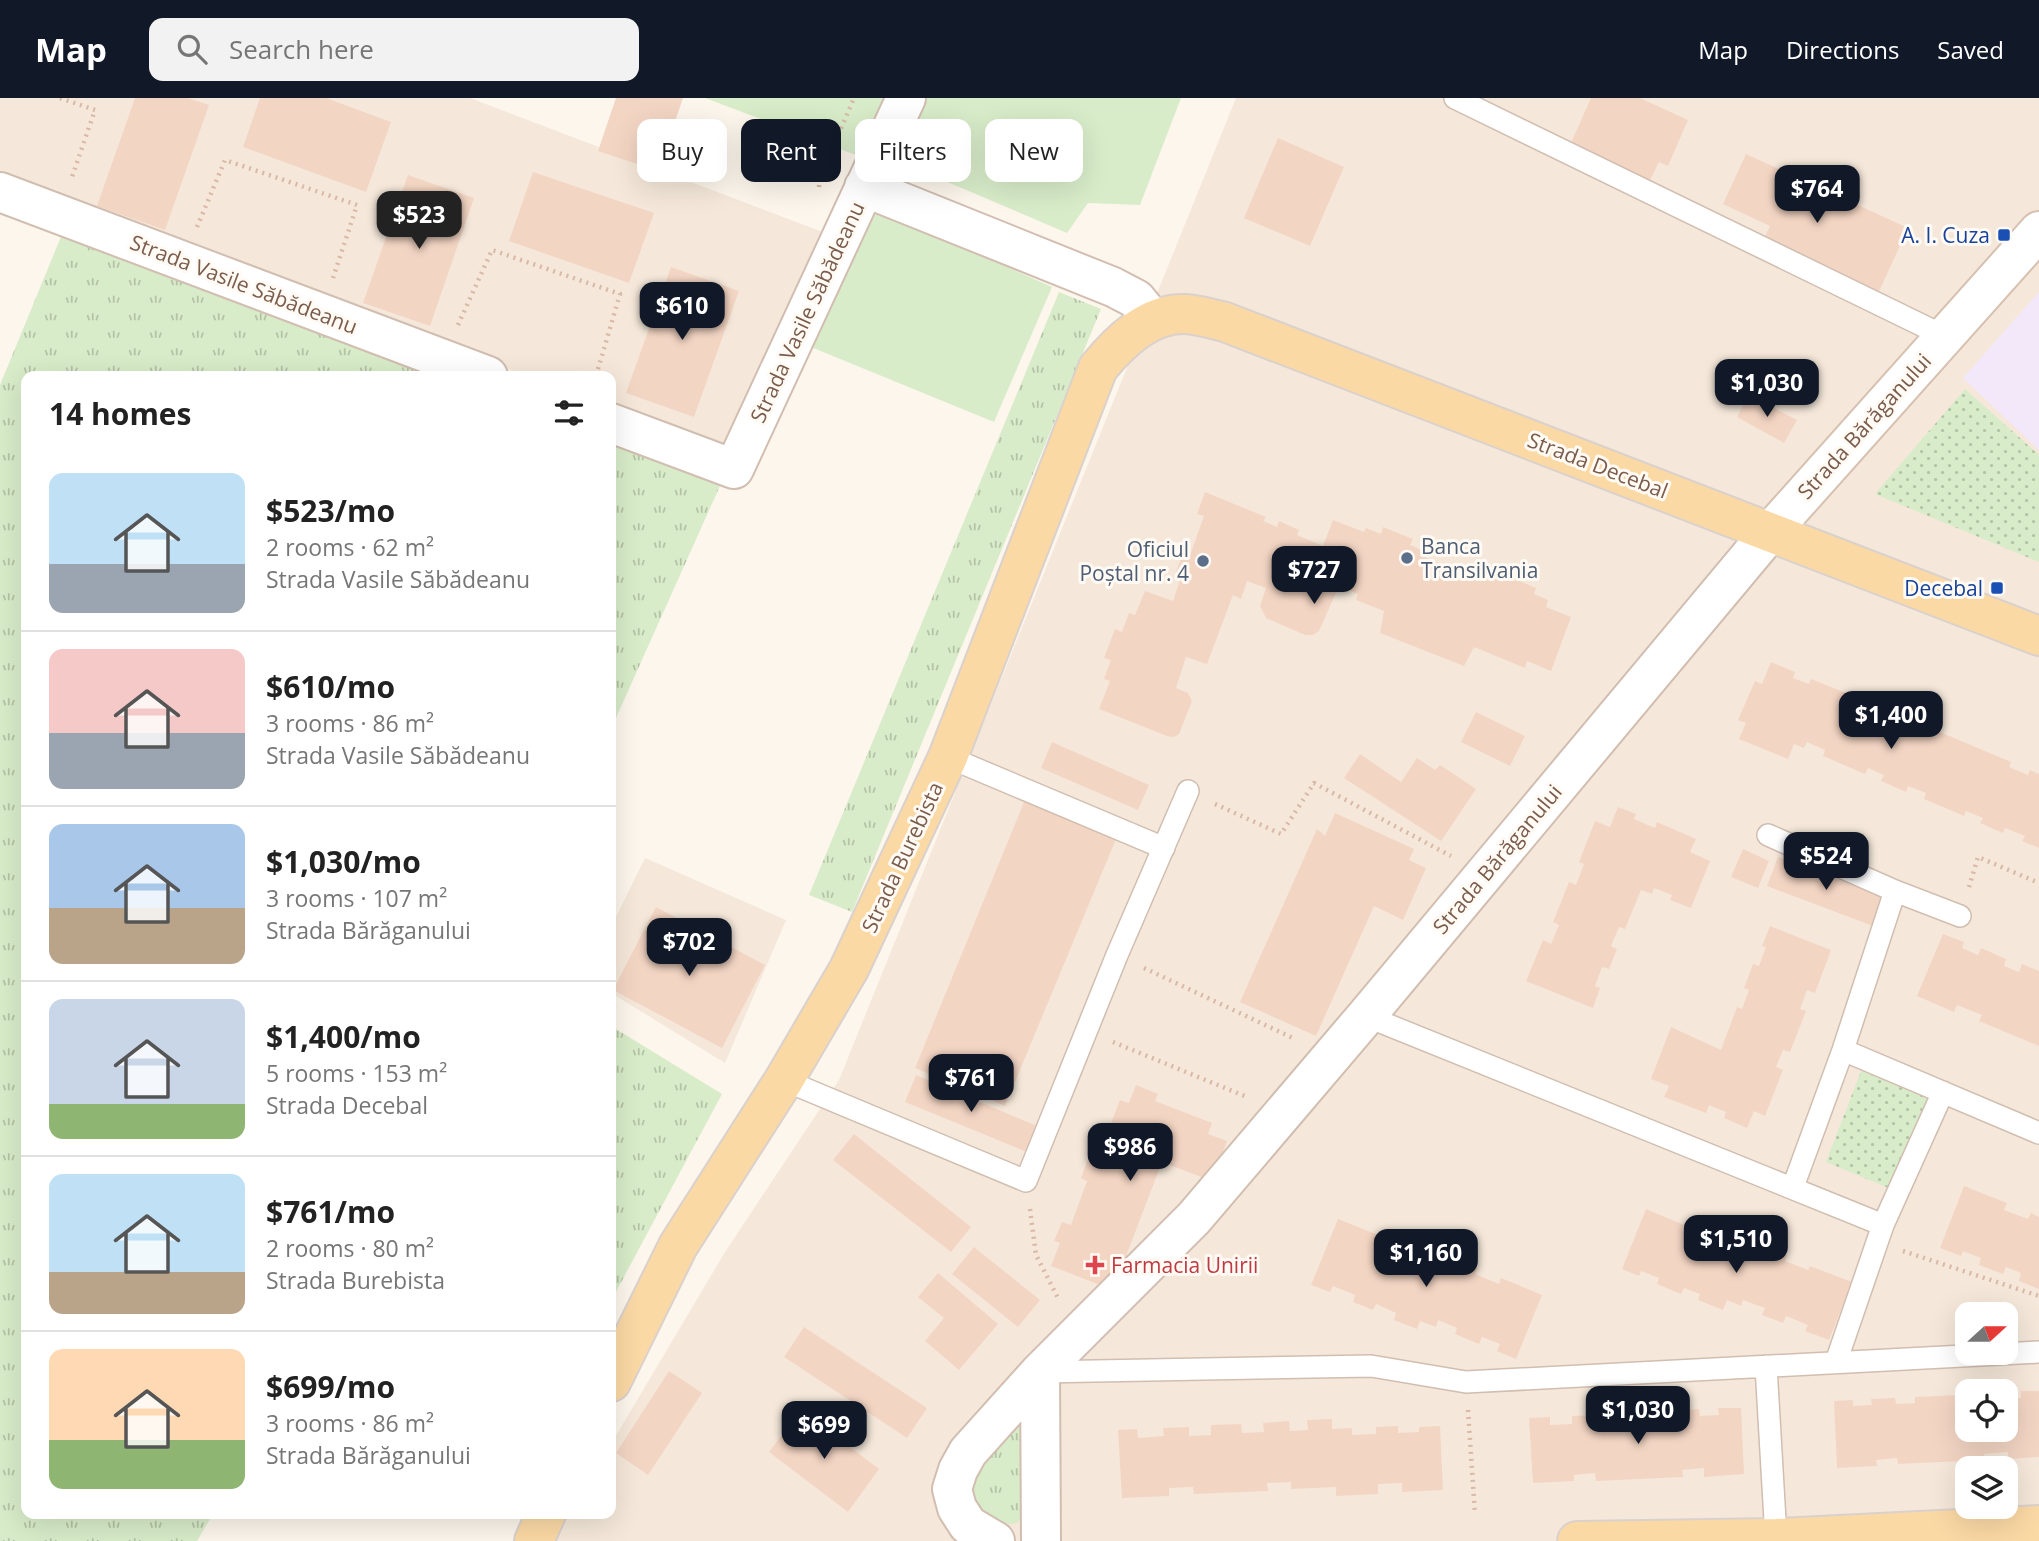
<!DOCTYPE html>
<html lang="en">
<head>
<meta charset="utf-8">
<style>
  :root { --surface:#fff; --page:#f2f2f2; --text:#222; --muted:#767676; --line:#e0e0e0; --accent:#111827 }
  body { margin:0; font-family:"Open Sans",sans-serif; background:var(--page); color:var(--text); height:100vh; display:flex; flex-direction:column; font-size:26px; white-space:nowrap }
  * { box-sizing:border-box; margin:0 }
  p { font-size:23px; color:var(--muted) }
  .icon { flex:none; width:38px; height:38px; fill:none; stroke:currentColor; stroke-width:2; stroke-linecap:round; stroke-linejoin:round }
  .map { position:relative; flex:1; overflow:hidden }
  .side { position:absolute; left:21px; top:273px; width:595px; height:1148px; display:flex; flex-direction:column; background:var(--surface); border-radius:14px; box-shadow:0 7px 28px #0002 }
  .side>* { flex:none }
  .top-card { position:absolute; left:637px; top:21px; width:665px; height:63px; display:flex; gap:14px }
  .needle { width:46px; rotate:69deg }
  .controls { position:absolute; left:1955px; top:1204px; display:grid; gap:14px }
  .controls a { display:grid; place-items:center; width:63px; height:63px; border-radius:14px; background:var(--surface); box-shadow:0 7px 28px #0002; font-size:35px }
  .price { position:absolute; translate:-50% -60px; padding:0 16px; border-radius:14px; background:var(--accent); color:#fff; font-size:23px; line-height:46px; filter:drop-shadow(0 2px 4px #0008) }
  .price::after { content:''; position:absolute; left:50%; top:42px; width:21px; height:16px; margin-left:-10px; background:inherit; clip-path:polygon(0 0,100% 0,50% 100%) }
  .price.selected { background:#222; color:#fff }
  ul { padding:0; list-style:none }
  li { display:flex; align-items:center; gap:21px; height:175px; padding:0 28px }
  li+li { border-top:2px solid var(--line) }
  li span { display:grid; place-items:center; flex:none; width:196px; height:140px; border-radius:14px; color:#555 }
  li>.icon { margin-inline-start:auto }
  span .icon { width:84px; height:84px; fill:#fffc; stroke-width:1 }
  li b { font-size:30px }
  h2 { display:flex; justify-content:space-between; align-items:center; height:84px; padding:0 28px; font-size:30px }
  .pill { padding:0 24px; border-radius:14px; background:var(--surface); box-shadow:0 7px 28px #0002; font-size:24px; line-height:63px }
  .pill.selected { background:var(--accent); color:#fff }
  header { display:flex; align-items:center; gap:42px; box-sizing:border-box; height:98px; padding:0 35px; background:var(--accent); color:#fff }
  header strong { font-size:33px }
  nav { display:flex; gap:38px; margin-inline-start:auto; font-size:24px }
  .search { width:490px; height:63px; background:var(--page); display:flex; align-items:center; gap:18px; box-sizing:border-box; padding:0 24px; border-radius:14px; color:var(--muted); font-size:26px }
  .map>svg:first-child { display:block }
  .residential { fill:#f5e8da; fill-rule:evenodd }
  .education { fill:#f3e8fa }
  .grass { fill:url(#grass-tufts) }
  .park { fill:url(#park-dots) }
  .garden { fill:#d8ecc9 }
  .building { fill:#f3d5c3 }
  .lines { fill:none; stroke-linecap:round; stroke-linejoin:round }
  .lane-casing { stroke:#d1beb0; stroke-width:24 }
  .street-casing { stroke:#d1beb0; stroke-width:42 }
  .secondary-casing { stroke:#d6c0b0; stroke-width:42 }
  .primary-casing { stroke:#dad1cd; stroke-width:42 }
  .path { stroke:#d9b8a5; stroke-width:4.5; stroke-dasharray:2 5; stroke-linecap:butt }
  .lane { stroke:#fff; stroke-width:21 }
  .street { stroke:#fff; stroke-width:38 }
  .secondary { stroke:#fff; stroke-width:38 }
  .primary { stroke:#fbd9a5; stroke-width:38 }
  .transit-dot { fill:#1a4fb4; stroke:#fffaf3; stroke-width:2.5 }
  .service-dot { fill:#5c6f8a; stroke:#fffaf3; stroke-width:2.5 }
  .health-dot { fill:#e0444e; stroke:#fffaf3; stroke-width:2.5 }
  .labels { text-anchor:middle; dominant-baseline:central; stroke-width:6; stroke-linejoin:round; paint-order:stroke }
  .transit-label { font-size:21px; fill:#164399; stroke:#fffaf3; text-anchor:end }
  .street-label { font-size:21px; fill:#7a5c4d; stroke:#fffaf3 }
  .service-label { font-size:21px; fill:#4e5e75; stroke:#fffaf3; text-anchor:start }
  .health-label { font-size:21px; fill:#be3a42; stroke:#fffaf3; text-anchor:start }
</style>
</head>
<body>
<header>
<strong>Map</strong>
<div class="search"><svg class="icon" aria-label="search" viewBox="0 0 24 24"><circle cx="10" cy="10" r="6"/><path d="M15 15l6 6"/></svg>Search here</div>
<nav><a>Map</a><a>Directions</a><a>Saved</a></nav>
</header>
<div class="map">
<svg width="2039" height="1443" viewBox="0 0 2039 1443">
  <defs>
    <pattern id="grass-tufts" width="24" height="20" patternUnits="userSpaceOnUse" patternTransform="scale(1.75)"><rect width="24" height="20" fill="#d8ecc9"/><path d="M3 7l-1-3M5 7V3M7 7l1-3M15 17l-1-3M17 17v-4M19 17l1-3" fill="none" stroke="#b4c2a5"/></pattern>
    <pattern id="park-dots" width="8" height="8" patternUnits="userSpaceOnUse" patternTransform="scale(1.75)"><rect width="8" height="8" fill="#d8ecc9"/><path d="M2 2h.1M6 6h.1" fill="none" stroke="#b4c2a5" stroke-width="1.8" stroke-linecap="round"/></pattern>
  </defs>
  <rect width="100%" height="100%" fill="#fdf6ec"/>
  <path class="residential" d="M0,0H470L828,136L731,354L611,310V278H527L0,81Z
    M1236,0H2039V1443H553L569,1416H611V1346L725,1154L839,982ZM1967,1216H2006V1255H1967ZM1967,1293H2006V1332H1967ZM1967,1370H2006V1409H1967Z
    M645,760L786,822L725,965L611,895V829Z"/>
  <path class="education" d="M2039,194V352L1963,280Z"/>
  <path class="grass" d="M65,129L459,278H26V1416H213L197,1443H0V287Z
    M1059,194L1101,211L852,814L809,797Z
    M611,336L724,379L611,631Z
    M611,928L722,996L611,1203Z
    M1023,1323L1026,1414L1017,1425L1004,1427L967,1407L980,1351Z"/>
  <path class="park" d="M1965,291L2039,357V464L1875,396Z
    M1861,973L1931,1000L1896,1093L1826,1064Z"/>
  <path class="garden" d="M705,0H885L861,59Z
    M927,0H1181L1140,107L1088,105L1067,135L898,63Z
    M871,108L1052,189L994,324L806,247Z"/>
  <path class="building" d="M135,0H188L209,7L165,132L97,108Z
    M260,0H326L391,24L366,94L243,49Z
    M616,0H683L658,73L598,53Z
    M1591,0H1640L1688,22L1668,68L1659,64L1649,84L1570,47Z
    M1278,40L1344,69L1310,148L1244,120Z
    M1746,56L1908,130L1877,198L1762,145L1770,128L1723,106Z
    M533,74L654,115L629,185L509,143Z
    M408,77L474,100L430,228L363,205Z
    M671,169L739,193L694,319L626,295Z
    M1748,297L1797,322L1784,345L1737,319Z
    M1205,394L1266,419L1263,423L1277,429L1279,423L1299,432L1297,437L1323,448L1333,422L1364,434L1366,430L1381,436L1383,429L1413,441L1410,447L1426,454L1424,459L1482,483L1485,477L1503,484L1505,477L1536,490L1534,496L1548,502L1546,509L1571,519L1551,573L1527,563L1525,570L1474,549L1464,568L1380,535L1384,513L1356,502L1358,496L1339,488L1319,533L1313,537H1305L1266,520L1260,508L1266,490L1247,483L1241,501L1233,497L1207,566L1186,559L1176,590L1188,595L1192,603L1179,636L1174,639L1167,638L1099,611L1110,583L1104,581L1111,562L1104,560L1115,531L1122,534L1129,515L1135,517L1145,493L1173,503L1182,476L1176,474L1183,455L1190,457L1204,418L1197,416Z
    M1771,564L1795,574L1793,580L1809,586L1811,581L1851,597L1849,603L1867,610L1869,604L1909,621L1906,627L1926,635L1928,629L2011,664L2009,669L2028,677L2030,672L2039,676V750L2022,743L2025,738L2005,730L2003,735L1980,725L1983,720L1966,713L1964,718L1924,701L1926,695L1908,688L1906,694L1881,683L1884,677L1868,670L1865,676L1823,658L1825,652L1807,644L1804,650L1794,646L1788,661L1739,641L1746,625L1738,622L1755,583L1762,586Z
    M1476,614L1525,638L1510,668L1461,644Z
    M1052,644L1149,687L1138,712L1041,670Z
    M1360,656L1401,684L1417,660L1435,672L1440,667L1476,691L1441,743L1344,680Z
    M1024,704L1116,741L1005,1008L915,970Z
    M1618,709L1636,716L1634,721L1655,730L1657,724L1696,741L1690,754L1710,763L1691,810L1670,802L1672,797L1654,790L1652,796L1641,792L1625,831L1619,829L1611,848L1617,851L1609,871L1602,869L1595,888L1600,890L1593,910L1526,883L1543,842L1551,846L1559,827L1553,824L1569,784L1576,787L1584,766L1579,764L1595,723L1610,729Z
    M1335,715L1414,751L1409,762L1426,770L1403,822L1374,808L1316,938L1240,904L1317,731L1325,738Z
    M1743,751L1769,763L1758,790L1731,779Z
    M1778,759L1884,799L1873,828L1767,788Z
    M656,809L765,867L722,950L613,892Z
    M1770,828L1831,852L1815,895L1807,892L1800,911L1806,913L1790,954L1783,952L1776,969L1783,972L1765,1018L1754,1013L1747,1030L1724,1020L1726,1014L1709,1007L1706,1015L1664,999L1669,988L1651,981L1671,929L1721,952L1737,909L1742,911L1749,892L1744,890L1753,866L1759,868L1766,849L1762,848Z
    M1943,836L1964,844L1962,850L1978,857L1981,850L2006,861L2004,868L2019,874L2022,866L2039,873V948L1979,923L1982,917L1957,907L1954,914L1917,898Z
    M916,977L1037,1028L1027,1054L905,1004Z
    M1136,987L1158,996L1155,1003L1212,1025L1208,1036L1227,1043L1212,1083L1162,1064L1113,1192L1051,1168L1060,1145L1054,1143L1062,1124L1071,1127L1087,1083L1081,1080L1088,1061L1096,1064L1120,1002L1129,1005Z
    M854,1036L971,1129L951,1154L833,1062Z
    M1964,1088L2007,1105L2004,1112L2028,1121L2031,1115L2039,1119V1191L2019,1183L2021,1175L2006,1169L2003,1176L1979,1167L1981,1160L1963,1153L1961,1158L1940,1150Z
    M1646,1111L1684,1127L1682,1133L1705,1141L1707,1136L1743,1150L1746,1141L1787,1157L1785,1163L1808,1172L1810,1168L1852,1184L1829,1242L1805,1233L1808,1227L1786,1218L1783,1225L1762,1217L1765,1210L1743,1202L1741,1208L1727,1202L1723,1212L1698,1202L1700,1196L1684,1190L1681,1196L1657,1186L1659,1180L1641,1173L1639,1178L1622,1171Z
    M1338,1121L1383,1139L1380,1146L1403,1155L1406,1149L1441,1163L1444,1156L1478,1170L1475,1176L1499,1186L1501,1180L1542,1197L1516,1261L1497,1253L1500,1246L1482,1239L1479,1246L1455,1236L1457,1230L1438,1222L1436,1229L1420,1223L1417,1231L1394,1222L1396,1215L1376,1206L1373,1212L1353,1204L1355,1197L1333,1188L1330,1194L1311,1187Z
    M974,1149L1040,1202L1018,1229L952,1176Z
    M938,1175L998,1226L959,1272L925,1243L944,1220L918,1199Z
    M804,1229L927,1310L907,1340L784,1259Z
    M669,1273L702,1295L648,1377L616,1355Z
    M2021,1293H2039V1359L2008,1361V1354L1984,1356L1985,1362L1898,1366L1897,1360L1887,1361L1876,1362L1877,1368L1837,1370L1834,1303L1853,1302V1308L1872,1307L1871,1301L1895,1300L1896,1306L1915,1305V1299L1960,1297V1303H1967V1332H2006V1301L2021,1300Z
    M1718,1310H1741L1744,1376L1704,1379V1370L1682,1372L1683,1379L1596,1383L1595,1375L1574,1377V1383L1533,1385L1529,1320L1550,1319V1327L1572,1326V1318L1594,1317V1324L1615,1323V1316L1655,1313L1656,1321L1677,1320V1313L1699,1311L1700,1318L1719,1317Z
    M801,1312L879,1371L848,1414L769,1354Z
    M1332,1321V1331L1352,1330V1337L1376,1336V1329L1398,1328V1335L1419,1334V1329L1440,1328L1443,1392L1402,1394V1385L1378,1386V1396L1336,1398V1389L1291,1391V1384L1267,1385L1268,1393L1194,1396L1193,1389L1169,1390V1398L1122,1400L1118,1332L1137,1331L1138,1340L1164,1338L1163,1330L1189,1329V1338L1211,1337V1327L1241,1326L1242,1335L1264,1334L1263,1325L1289,1323L1290,1333L1308,1332L1307,1322Z"/>
  <g class="lines">
    <g class="lane-casing">
      <path id="lane" d="M1455,0L1944,238
        M948,659L1164,750
        M1768,737L1895,793L1960,818
        M1366,918L1883,1127
        M1843,952L2039,1035
        M784,982L1026,1083L1117,857L1188,693
        M1793,1089L1843,952L1895,793
        M1836,1264L1883,1127L1943,994
        M1766,1268L1776,1440
        M1040,1274L1371,1268L1466,1284L2039,1254"/>
    </g>
    <g class="street-casing">
      <path id="street" d="M864,89L1113,189L1136,201L1153,222
        M0,94L488,278
        M611,325L734,371L906,0
        M1040,1274L1041,1443
        M995,1443L968,1427L957,1410L952,1391L958,1372L968,1354L1040,1274L1194,1120L1366,918L1771,433"/>
    </g>
    <g class="secondary-casing">
      <path id="secondary" d="M1771,433L2039,133"/>
    </g>
    <g class="primary-casing">
      <path id="primary" d="M611,1284L678,1148L784,982L849,871L948,659L1098,270C1119,244 1149,214 1186,216C1199,217 1212,221 1225,224L2039,538
        M534,1443L546,1416
        M1577,1443L1776,1440L2039,1427"/>
    </g>
    <path class="path" d="M60,0L95,12L72,79
      M819,89L820,80L854,0
      M197,129L225,62L357,107L333,180
      M458,227L492,152L620,196L596,278
      M1215,706L1281,736L1314,685L1451,758
      M1969,789L1978,759L2039,785
      M1144,870L1295,941
      M1113,944L1247,999
      M1030,1111L1036,1157L1059,1202
      M1903,1153L2039,1198
      M1468,1312L1475,1416"/>
    <use href="#lane" class="lane"/>
    <use href="#street" class="street"/>
    <use href="#secondary" class="secondary"/>
    <use href="#primary" class="primary"/>
  </g>
  <g class="transit-dot">
    <rect x="1997" y="130" width="14" height="14" rx="3.5"/>
    <rect x="1990" y="483" width="14" height="14" rx="3.5"/>
  </g>
  <g class="service-dot">
    <circle cx="1407" cy="460" r="7"/>
    <circle cx="1203" cy="463" r="7"/>
  </g>
  <path class="health-dot" d="M1091.5 1156.5h7v7h7v7h-7v7h-7v-7h-7v-7h7z"/>
  <g class="labels">
    <g class="transit-label">
      <text x="1990" y="137">A. I. Cuza</text>
      <text x="1983" y="490">Decebal</text>
    </g>
    <g class="street-label">
      <text transform="translate(244 186) rotate(21)">Strada Vasile Săbădeanu</text>
      <text transform="translate(807 214) rotate(-65)">Strada Vasile Săbădeanu</text>
      <text transform="translate(1864 328) rotate(-48)">Strada Bărăganului</text>
      <text transform="translate(1598 367) rotate(21)">Strada Decebal</text>
      <text transform="translate(902 759) rotate(-65)">Strada Burebista</text>
      <text transform="translate(1497 761) rotate(-50)">Strada Bărăganului</text>
    </g>
    <g class="service-label">
      <text x="1421" y="448">Banca<tspan x="1421" dy="24">Transilvania</tspan></text>
      <text x="1189" y="451" text-anchor="end">Oficiul<tspan x="1189" dy="24">Poștal nr. 4</tspan></text>
    </g>
    <g class="health-label">
      <text x="1111" y="1167">Farmacia Unirii</text>
    </g>
  </g>
</svg>
<div class="controls">
<a><svg class="needle" viewBox="-14 -14 28 28"><path d="M0-13l5 13h-10z" fill="#e53935"/><path d="M0 13l5-13h-10z" fill="#767676"/></svg></a>
<a><svg class="icon" aria-label="locate" viewBox="0 0 24 24"><circle cx="12" cy="12" r="6"/><path d="M12 2v4M12 18v4M2 12h4M18 12h4"/></svg></a>
<a><svg class="icon" aria-label="layers" viewBox="0 0 24 24"><path d="M12 4l9 5-9 5-9-5zM3 14l9 5 9-5"/></svg></a>
</div>
<b class="price" style="left:1817px;top:127px">$764</b>
<b class="price selected" style="left:419px;top:153px">$523</b>
<b class="price" style="left:682px;top:244px">$610</b>
<b class="price" style="left:1767px;top:321px">$1,030</b>
<b class="price" style="left:1314px;top:508px">$727</b>
<b class="price" style="left:1891px;top:653px">$1,400</b>
<b class="price" style="left:1826px;top:794px">$524</b>
<b class="price" style="left:689px;top:880px">$702</b>
<b class="price" style="left:971px;top:1016px">$761</b>
<b class="price" style="left:1130px;top:1085px">$986</b>
<b class="price" style="left:1736px;top:1177px">$1,510</b>
<b class="price" style="left:1426px;top:1191px">$1,160</b>
<b class="price" style="left:1638px;top:1348px">$1,030</b>
<b class="price" style="left:824px;top:1363px">$699</b>
<div class="top-card">
<a class="pill">Buy</a>
<a class="pill selected">Rent</a>
<a class="pill">Filters</a>
<a class="pill">New</a>
</div>
<section class="side">
<h2>14 homes<svg class="icon" aria-label="filters" viewBox="0 0 24 24"><path d="M4 7h16M4 17h16"/><circle cx="9" cy="7" r="2"/><circle cx="15" cy="17" r="2"/></svg></h2>
<ul>
<li><span style="background:linear-gradient(#bfe0f5 65%,#9aa5b1 0)"><svg class="icon" aria-label="home" viewBox="0 0 24 24"><path d="M3 11l9-7 9 7M6 9v11h12V9"/></svg></span><div><b>$523/mo</b><p>2 rooms · 62 m²</p><p>Strada Vasile Săbădeanu</p></div></li>
<li><span style="background:linear-gradient(#f6c9c9 60%,#9aa5b1 0)"><svg class="icon" aria-label="home" viewBox="0 0 24 24"><path d="M3 11l9-7 9 7M6 9v11h12V9"/></svg></span><div><b>$610/mo</b><p>3 rooms · 86 m²</p><p>Strada Vasile Săbădeanu</p></div></li>
<li><span style="background:linear-gradient(#a9c7e8 60%,#b9a48a 0)"><svg class="icon" aria-label="home" viewBox="0 0 24 24"><path d="M3 11l9-7 9 7M6 9v11h12V9"/></svg></span><div><b>$1,030/mo</b><p>3 rooms · 107 m²</p><p>Strada Bărăganului</p></div></li>
<li><span style="background:linear-gradient(#c9d6e8 75%,#8fb573 0)"><svg class="icon" aria-label="home" viewBox="0 0 24 24"><path d="M3 11l9-7 9 7M6 9v11h12V9"/></svg></span><div><b>$1,400/mo</b><p>5 rooms · 153 m²</p><p>Strada Decebal</p></div></li>
<li><span style="background:linear-gradient(#bfe0f5 70%,#b9a48a 0)"><svg class="icon" aria-label="home" viewBox="0 0 24 24"><path d="M3 11l9-7 9 7M6 9v11h12V9"/></svg></span><div><b>$761/mo</b><p>2 rooms · 80 m²</p><p>Strada Burebista</p></div></li>
<li><span style="background:linear-gradient(#ffd9b3 65%,#8fb573 0)"><svg class="icon" aria-label="home" viewBox="0 0 24 24"><path d="M3 11l9-7 9 7M6 9v11h12V9"/></svg></span><div><b>$699/mo</b><p>3 rooms · 86 m²</p><p>Strada Bărăganului</p></div></li>
</ul>
</section>
</div>
</body>
</html>
